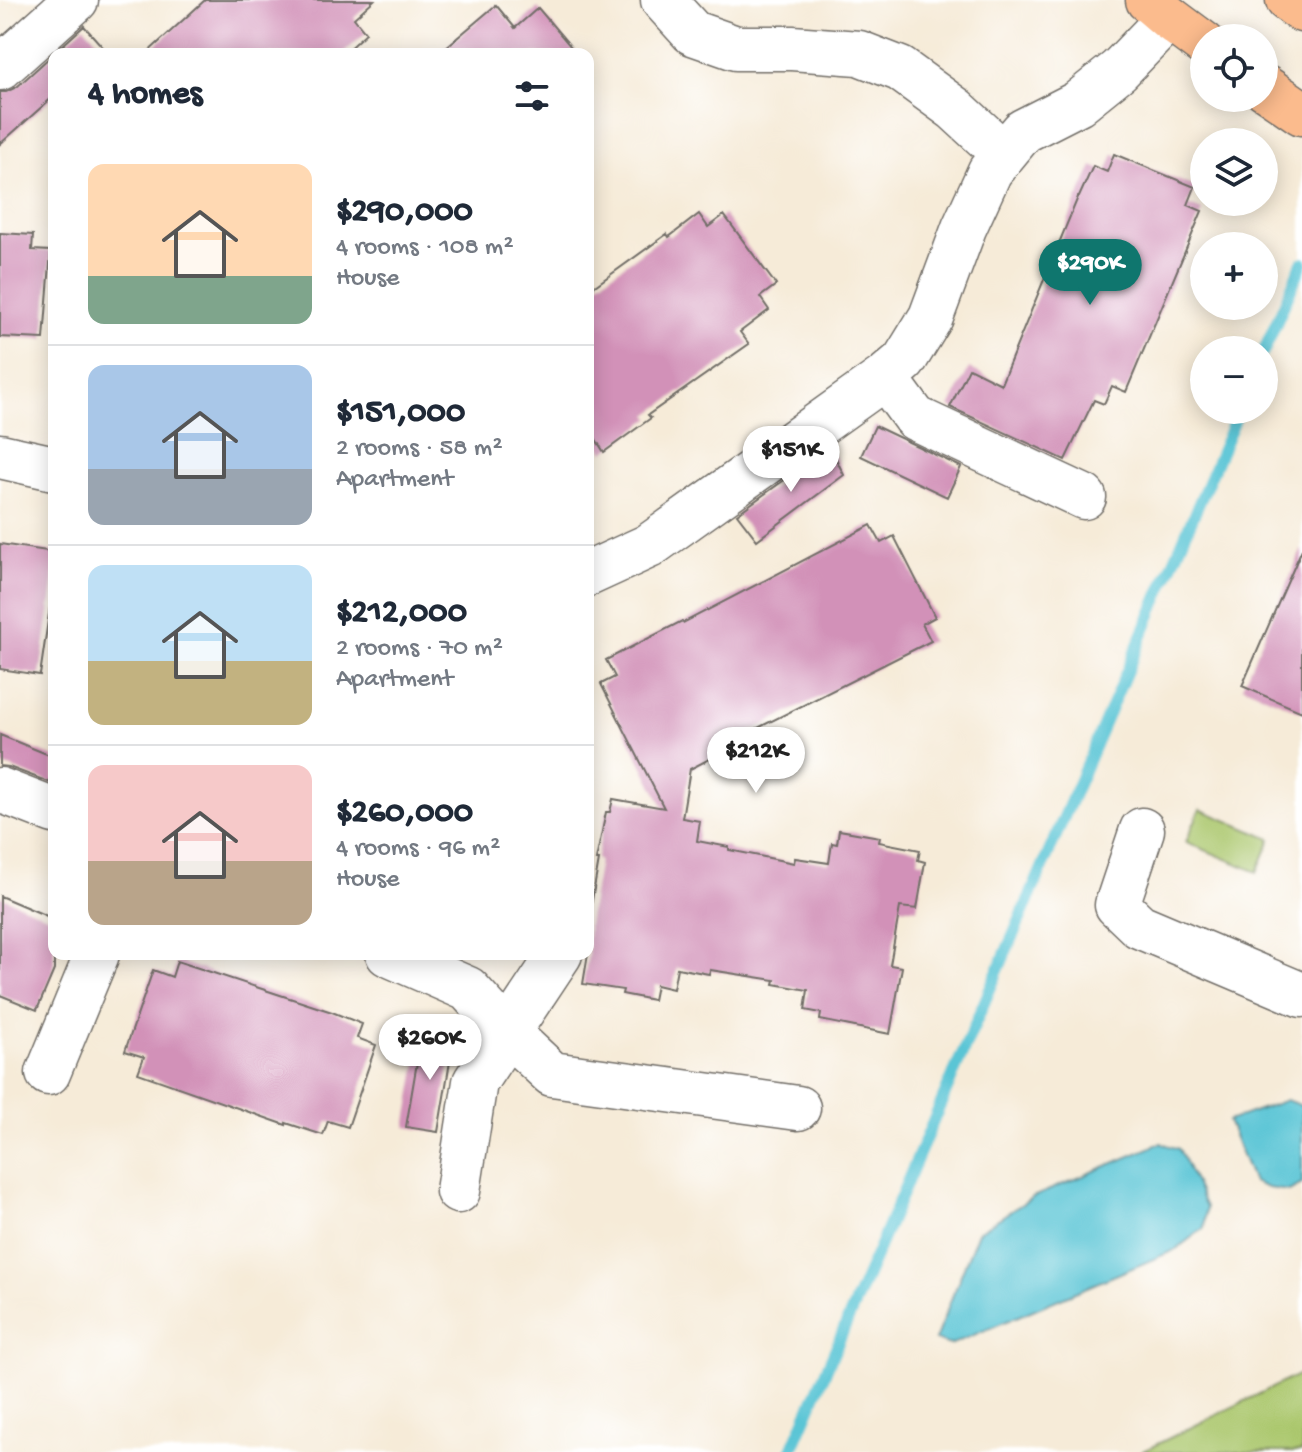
<!DOCTYPE html>
<html lang="en">
<head>
<meta charset="utf-8">
<style>
  :root { --surface:#fff; --page:#f2f2f3; --text:#1f2937; --muted:#747a83; --line:#e0e1e3; --accent:#0f766e }
  body { margin:0; font-family:"Gochi Hand",sans-serif; background:var(--page); color:var(--text); height:100vh; display:flex; flex-direction:column; font-size:30px; white-space:nowrap }
  * { box-sizing:border-box; margin:0 }
  p { font-size:26px; color:var(--muted) }
  .icon { flex:none; width:44px; height:44px; fill:none; stroke:currentColor; stroke-width:2; stroke-linecap:round; stroke-linejoin:round }
  .map { position:relative; flex:1; overflow:hidden }
  .panel { position:absolute; left:48px; top:48px; width:546px; height:912px; display:flex; flex-direction:column; background:var(--surface); border-radius:16px; box-shadow:0 4px 20px #0003 }
  .panel>* { flex:none }
  .tools { position:absolute; left:1190px; top:24px; display:grid; gap:16px }
  .tools a { display:grid; place-items:center; width:88px; height:88px; border-radius:50%; background:var(--surface); box-shadow:0 4px 20px #0003; font-size:40px }
  .price { position:absolute; translate:-50% -68px; padding:0 18px; border-radius:28px; background:#fff; color:#222; font-size:26px; line-height:52px; filter:drop-shadow(0 2px 4px #0008) }
  .price::after { content:''; position:absolute; left:50%; top:48px; width:24px; height:18px; margin-left:-12px; background:inherit; clip-path:polygon(0 0,100% 0,50% 100%) }
  .price.selected { background:var(--accent); color:#fff }
  ul { padding:0; list-style:none }
  li { display:flex; align-items:center; gap:24px; height:200px; padding:0 40px }
  li+li { border-top:2px solid var(--line) }
  li span { display:grid; place-items:center; flex:none; width:224px; height:160px; border-radius:16px; color:#555 }
  li>.icon { margin-inline-start:auto }
  span .icon { width:96px; height:96px; fill:#fffc; stroke-width:1 }
  li b { font-size:34px }
  h2 { display:flex; justify-content:space-between; align-items:center; height:96px; padding:0 40px; font-size:34px }
  .map>svg:first-child { display:block }
  .green { fill:#abc76d; stroke:#6b794c; stroke-width:2 }
  .water { fill:#5ac5d5; stroke:#427880; stroke-width:2 }
  .lines { fill:none; stroke-linecap:round; stroke-linejoin:round }
  .stream { stroke:#5ac5d5; stroke-width:12 }
  .building { fill:#d291b8 }
  .minor-casing { stroke:#726e68; stroke-width:47 }
  .major-casing { stroke:#726e68; stroke-width:47 }
  .minor { stroke:#fff; stroke-width:44 }
  .major { stroke:#fbbb8d; stroke-width:44 }
</style>
</head>
<body>
<div class="map">
<svg width="1302" height="1452" viewBox="0 0 1302 1452">
  <rect width="100%" height="100%" fill="#fff"/>
  <filter id="ink" filterUnits="userSpaceOnUse"><feTurbulence type="fractalNoise" baseFrequency=".0125" numOctaves="2"/><feDisplacementMap in="SourceGraphic" scale="16" xChannelSelector="R" yChannelSelector="G"/><feConvolveMatrix kernelMatrix="1 2 1 2 8 2 1 2 1" color-interpolation-filters="sRGB"/></filter>
  <filter id="wash" filterUnits="userSpaceOnUse"><feTurbulence type="fractalNoise" baseFrequency=".006" numOctaves="4" result="noise"/><feDisplacementMap in="SourceGraphic" scale="32" xChannelSelector="R" yChannelSelector="G"/><feGaussianBlur stdDeviation="1.8" result="paint"/><feColorMatrix in="noise" values="0 0 0 0 0 0 0 0 0 0 0 0 0 0 0 0 0 1.4 0 .05"/><feComposite in="paint" operator="in"/></filter>
  <g filter="url(#wash)">
    <rect width="100%" height="100%" fill="#f6ebd8"/>
    <path class="green" d="M1200,809L1271,839L1257,872L1186,842Z
      M1302,1373V1452H1141Z"/>
    <path class="water" d="M1286,1100L1302,1106V1184L1289,1191L1268,1188L1253,1182L1228,1121Z
      M1161,1143L1179,1149L1206,1207L1204,1228L1175,1250L950,1345L935,1340L978,1232L1033,1197Z"/>
    <g class="lines">
      <path class="stream" d="M1264,351L1302,263
        M791,1452L1239,410"/>
    </g>
    <g id="blocks">
      <path class="building" d="M205,0H374L354,18L366,33L343,54H146Z
        M496,5L515,28L538,8L577,54H438Z
        M84,26L109,54H54V96L0,144V92H6L17,87Z
        M1114,154L1195,187L1188,205L1202,211L1126,392L1112,386L1104,404L1094,400L1065,460L950,407L969,368L1001,384L1078,197H1079L1093,166L1107,172Z
        M699,214L708,227L724,215L776,285L760,297L769,310L740,332L749,344L648,415L651,418L604,452L588,427V291L667,234L669,237Z
        M0,233L33,235L32,250L51,251L44,339L0,337Z
        M875,426L961,467L947,497L861,456Z
        M830,447L844,475L757,540L737,514Z
        M871,525L881,543L894,536L935,617L922,624L931,641L736,739L739,744L690,769L682,818L700,821L697,841L729,847V850L794,863L795,858L829,863L832,843L837,844L839,830L880,837L879,842L920,850L918,860L925,862L917,909L900,907L890,965L902,967L890,1034L820,1020L821,1013L805,1010L808,990L774,984L775,980L710,970L709,974L677,968L673,989L656,985L653,1000L622,994L623,990L583,984L588,954V923L599,860H596L606,812H610L613,799L664,808L601,684L615,677L606,660L682,621L683,623Z
        M0,544L54,552V580L40,675L0,669Z
        M1302,549V712L1242,686Z
        M0,735L54,757V784L9,767L0,766Z
        M0,896L54,919V970L37,1010L0,995Z
        M177,961L332,1012L362,1024L357,1038L376,1045L348,1127L328,1121L323,1135L286,1123V1125L138,1073L144,1057L125,1051L153,970L172,977Z
        M422,1033L454,1038L438,1132L406,1127Z"/>
    </g>
  </g>
  <g filter="url(#ink)">
    <use href="#blocks" fill-opacity="0" stroke="#726e68" stroke-width="2"/>
    <g class="lines">
      <g class="minor-casing">
        <path id="minor" d="M663,0L693,33L736,48H792L859,53L900,69L955,109L1004,154
          M0,68L76,0
          M885,377L915,418L1084,497
          M0,456L54,468
          M588,574L649,546L885,377L904,361L931,317L964,228L990,171L1023,131L1078,103L1119,70L1169,18
          M0,790L54,811
          M1142,830L1117,905L1139,926L1302,995
          M388,954L468,989L507,1032L552,1074L798,1108
          M48,1073L97,954
          M458,1191L475,1082L560,954"/>
      </g>
      <g class="major-casing">
        <path id="major" d="M1148,0L1169,18L1204,44
          M1288,0L1302,10
          M1264,87L1302,113"/>
      </g>
      <use href="#minor" class="minor"/>
      <use href="#major" class="major"/>
    </g>
  </g>
</svg>
<div class="tools">
<a><svg class="icon" aria-label="locate" viewBox="0 0 24 24"><circle cx="12" cy="12" r="6"/><path d="M12 2v4M12 18v4M2 12h4M18 12h4"/></svg></a>
<a><svg class="icon" aria-label="layers" viewBox="0 0 24 24"><path d="M12 4l9 5-9 5-9-5zM3 14l9 5 9-5"/></svg></a>
<a>+</a>
<a>−</a>
</div>
<b class="price selected" style="left:1090px;top:307px">$290K</b>
<b class="price" style="left:791px;top:494px">$151K</b>
<b class="price" style="left:756px;top:795px">$212K</b>
<b class="price" style="left:430px;top:1082px">$260K</b>
<section class="panel">
<h2>4 homes<svg class="icon" aria-label="filters" viewBox="0 0 24 24"><path d="M4 7h16M4 17h16"/><circle cx="9" cy="7" r="2"/><circle cx="15" cy="17" r="2"/></svg></h2>
<ul>
<li><span style="background:linear-gradient(#ffd9b3 70%,#7fa58c 0)"><svg class="icon" aria-label="home" viewBox="0 0 24 24"><path d="M3 11l9-7 9 7M6 9v11h12V9"/></svg></span><div><b>$290,000</b><p>4 rooms · 108 m²</p><p>House</p></div></li>
<li><span style="background:linear-gradient(#a9c7e8 65%,#9aa5b1 0)"><svg class="icon" aria-label="home" viewBox="0 0 24 24"><path d="M3 11l9-7 9 7M6 9v11h12V9"/></svg></span><div><b>$151,000</b><p>2 rooms · 58 m²</p><p>Apartment</p></div></li>
<li><span style="background:linear-gradient(#bfe0f5 60%,#c2b280 0)"><svg class="icon" aria-label="home" viewBox="0 0 24 24"><path d="M3 11l9-7 9 7M6 9v11h12V9"/></svg></span><div><b>$212,000</b><p>2 rooms · 70 m²</p><p>Apartment</p></div></li>
<li><span style="background:linear-gradient(#f6c9c9 60%,#b9a48a 0)"><svg class="icon" aria-label="home" viewBox="0 0 24 24"><path d="M3 11l9-7 9 7M6 9v11h12V9"/></svg></span><div><b>$260,000</b><p>4 rooms · 96 m²</p><p>House</p></div></li>
</ul>
</section>
</div>
</body>
</html>
